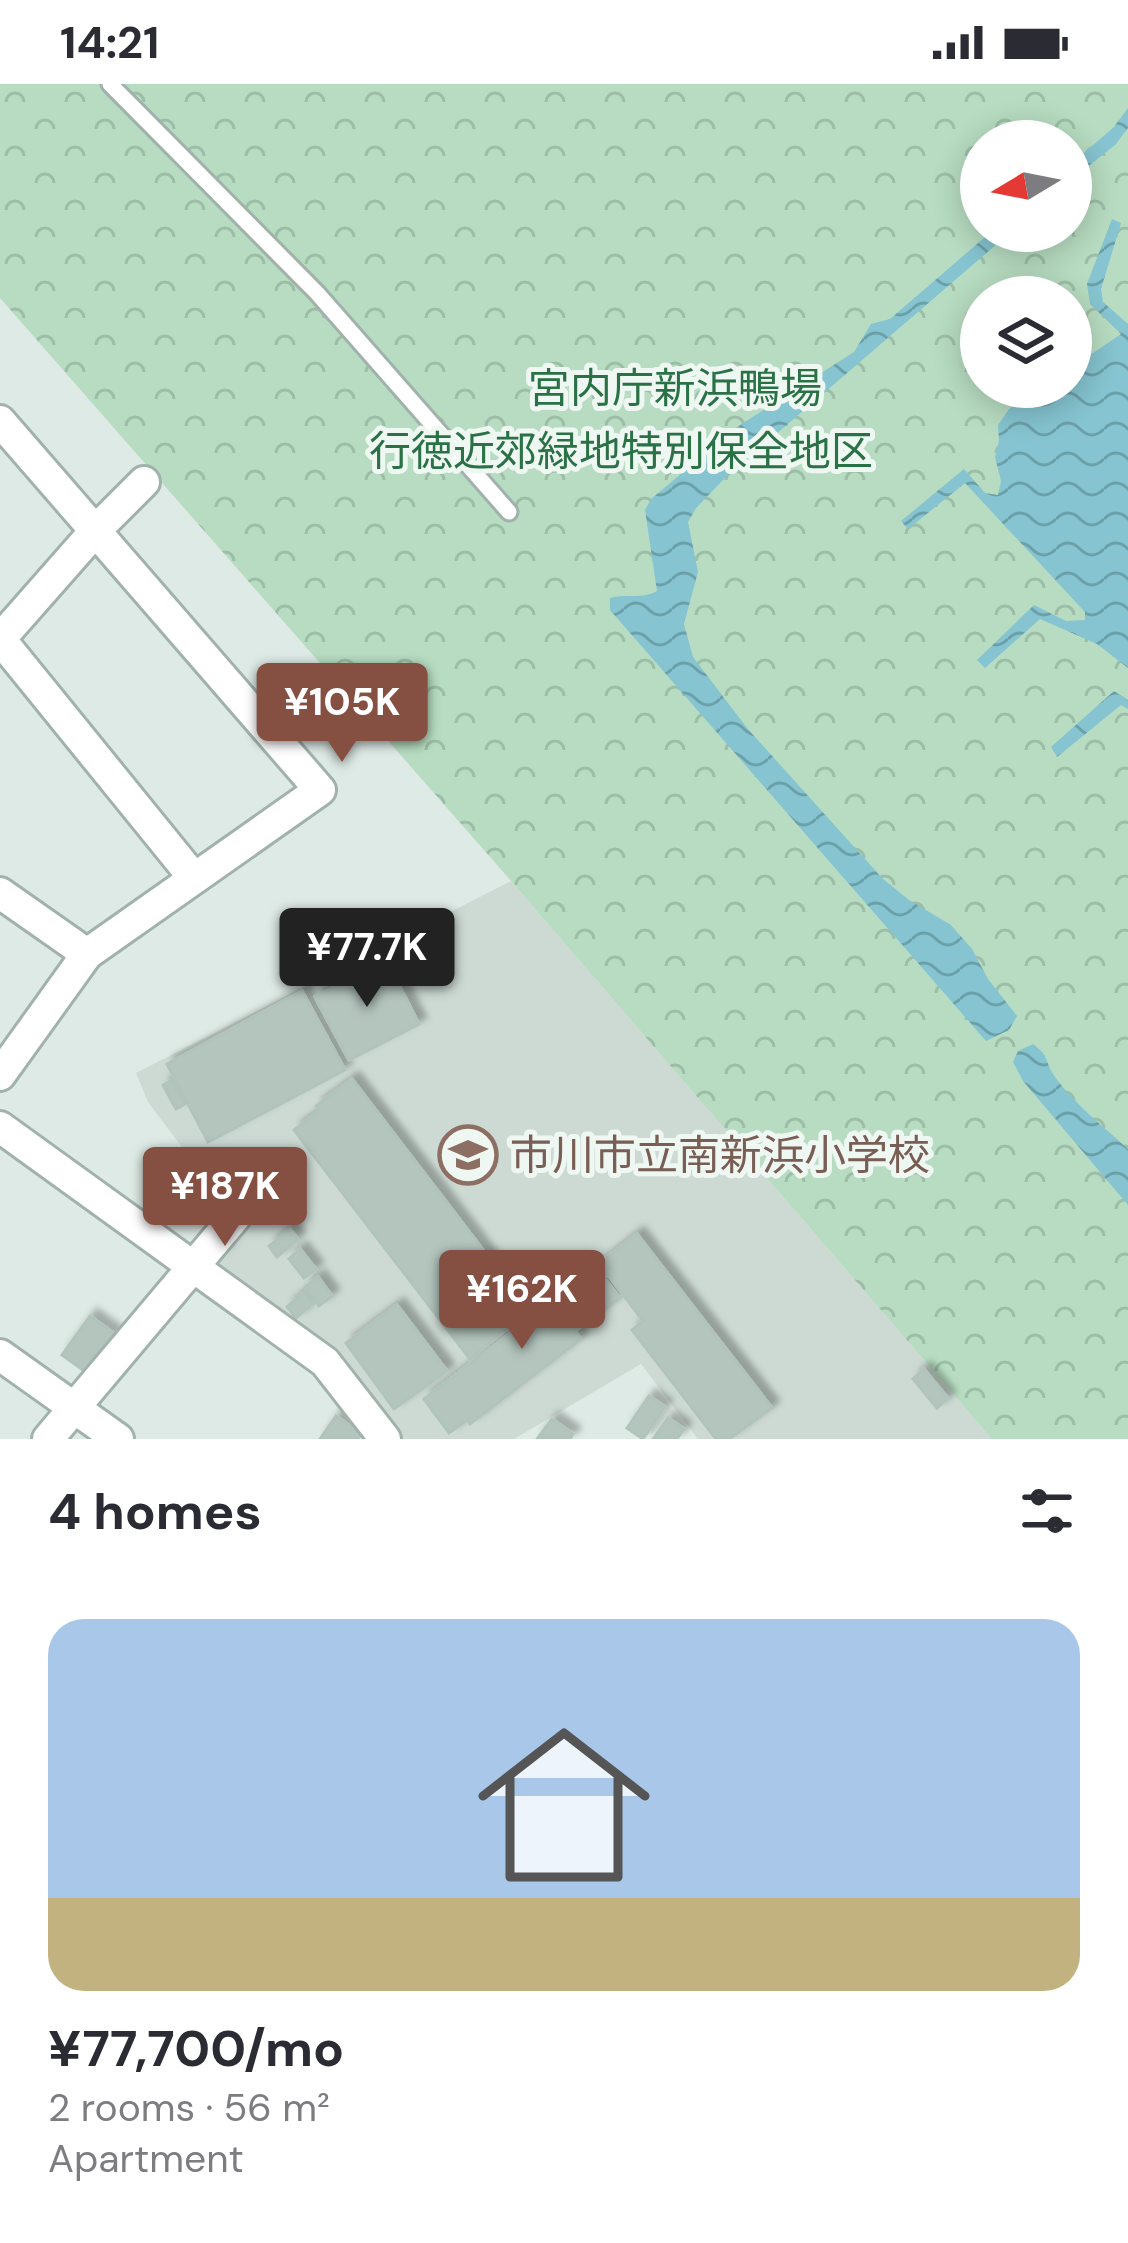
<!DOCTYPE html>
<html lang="en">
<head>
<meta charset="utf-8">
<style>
  :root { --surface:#fff; --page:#f7f7f7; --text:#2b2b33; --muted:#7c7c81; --accent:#854f42 }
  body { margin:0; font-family:"DM Sans","Noto Sans JP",sans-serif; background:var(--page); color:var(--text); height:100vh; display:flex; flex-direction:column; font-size:45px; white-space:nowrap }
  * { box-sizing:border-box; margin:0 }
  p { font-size:39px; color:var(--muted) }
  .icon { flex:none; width:66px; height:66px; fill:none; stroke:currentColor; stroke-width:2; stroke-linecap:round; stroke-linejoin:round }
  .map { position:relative; height:1355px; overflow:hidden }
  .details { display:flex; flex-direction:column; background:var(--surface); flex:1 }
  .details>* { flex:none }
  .needle { width:78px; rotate:260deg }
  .controls { position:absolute; left:960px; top:36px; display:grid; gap:24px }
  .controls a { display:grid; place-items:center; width:132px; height:132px; border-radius:50%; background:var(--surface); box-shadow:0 6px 30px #0003; font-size:60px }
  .price { position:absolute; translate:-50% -102px; padding:0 27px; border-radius:12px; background:var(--accent); color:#fff; font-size:39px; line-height:78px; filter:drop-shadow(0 3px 6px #0008) }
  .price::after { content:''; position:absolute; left:50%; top:72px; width:36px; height:27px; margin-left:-18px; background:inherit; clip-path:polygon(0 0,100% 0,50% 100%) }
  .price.active { background:#222; color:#fff }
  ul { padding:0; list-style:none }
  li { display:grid; align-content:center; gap:24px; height:636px; padding:0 48px }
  li span { display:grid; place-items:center; height:372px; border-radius:36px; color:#555 }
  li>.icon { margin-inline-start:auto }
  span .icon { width:216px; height:216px; fill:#fffc; stroke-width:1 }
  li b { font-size:51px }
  h2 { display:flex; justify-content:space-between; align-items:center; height:144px; padding:0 48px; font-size:51px }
  .status { display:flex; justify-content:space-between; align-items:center; height:84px; padding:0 60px; background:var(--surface); direction:ltr }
  .status svg { height:33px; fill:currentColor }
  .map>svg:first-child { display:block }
  .built { fill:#cddad4 }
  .park { fill:url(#park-crowns); fill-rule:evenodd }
  .water { fill:url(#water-waves) }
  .building { fill:#b4c5be; stroke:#b1c4bc; stroke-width:3; filter:url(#shadow) }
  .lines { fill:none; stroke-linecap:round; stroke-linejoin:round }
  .service-casing { stroke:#a1b2ac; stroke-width:21 }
  .minor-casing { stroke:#a1b2ac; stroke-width:36 }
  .service { stroke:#fff; stroke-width:15 }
  .minor { stroke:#fff; stroke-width:30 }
  .labels { text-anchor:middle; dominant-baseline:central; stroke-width:10; stroke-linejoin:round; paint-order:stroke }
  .park-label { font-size:42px; fill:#2a7146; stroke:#eff7f3 }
  .education-label { font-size:42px; fill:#785e54; stroke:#eff7f3; text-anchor:start }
</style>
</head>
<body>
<div class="status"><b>14:21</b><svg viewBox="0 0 49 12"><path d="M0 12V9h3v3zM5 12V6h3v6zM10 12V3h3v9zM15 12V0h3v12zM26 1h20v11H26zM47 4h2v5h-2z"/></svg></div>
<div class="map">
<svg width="1128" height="1355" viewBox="0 0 1128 1355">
  <defs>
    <pattern id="park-crowns" width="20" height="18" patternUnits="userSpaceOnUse" patternTransform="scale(3)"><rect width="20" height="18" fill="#b7dcc1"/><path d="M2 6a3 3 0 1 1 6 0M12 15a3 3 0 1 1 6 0" fill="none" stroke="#9dbea6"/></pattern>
    <pattern id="water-waves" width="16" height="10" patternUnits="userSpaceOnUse" patternTransform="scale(3)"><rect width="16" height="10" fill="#85c4d0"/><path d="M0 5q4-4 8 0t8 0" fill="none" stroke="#6ca0a9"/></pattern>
    <filter id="shadow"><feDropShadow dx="7" dy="-7" stdDeviation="3" flood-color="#0004"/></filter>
  </defs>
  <rect width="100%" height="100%" fill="#deeae5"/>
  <path class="built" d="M511,797L992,1355H698L641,1280L514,1355H400L334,1270L217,1186L215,1175L241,1142L148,1018L136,989Z"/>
  <path class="park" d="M0,0H1128V1355H992L511,797L0,214ZM981,57H1071V147H981ZM981,213H1071V303H981Z"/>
  <path class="water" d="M1128,24V44L1115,61L1071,96V80L1114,43Z
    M1112,135L1121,139L1101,205L1103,218L1128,240V584L1097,560L1040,535L985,584L977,576L1034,521L1066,537L1085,536V528L965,399L908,445L901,437L964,385L985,409L998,411L1001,397L995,373L999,357L998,341L1009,325L1042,303H1071V284L1121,250L1090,220L1087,200Z
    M992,147H1012L724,395L696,424L688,438L698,488L684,540L693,573L747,644L883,795L909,816L951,841L972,865L988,895L1017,932L1009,946L986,957L610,526V514C628,509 640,516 657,507L645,426L651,415L737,343L854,268L871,240L890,235Z
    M1114,607L1128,616V625L1121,621L1057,673L1051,663Z
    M1033,960C1050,973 1044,975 1053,990C1069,1015 1106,1045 1128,1065V1121L1023,997L1013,978L1018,967Z"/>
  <path class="building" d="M386,876L419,940L349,976L315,913Z
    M302,907L345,986L208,1058L167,980Z
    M352,995L530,1227L470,1275L294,1046L319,1027L316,1022Z
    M172,996L185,1020L176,1025L163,1001Z
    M290,1145L298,1155L277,1173L269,1162Z
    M637,1150L772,1324L729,1355H716L632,1246L643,1237L609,1192L614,1188L605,1175Z
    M300,1165L316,1185L304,1194L289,1175Z
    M604,1177L612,1188L604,1194L620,1214L575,1247L581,1255L470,1340L467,1336L449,1349L424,1315Z
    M565,1180L573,1192L539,1218L532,1209L534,1206L528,1202L555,1181L559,1185Z
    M318,1193L332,1212L319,1222L305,1203Z
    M304,1208L313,1219L296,1234L287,1223Z
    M397,1221L447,1287L394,1325L346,1259Z
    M90,1232L115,1250L87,1289L62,1271Z
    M924,1285L948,1314L937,1324L913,1295Z
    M649,1312L665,1323L643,1355L627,1344Z
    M336,1332L361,1350L358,1355H320Z
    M668,1334L684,1345L677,1355H653Z
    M552,1335L573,1350L570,1355H537Z"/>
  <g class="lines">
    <g class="service-casing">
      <path id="service" d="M110,0L317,209L509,428"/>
    </g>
    <g class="minor-casing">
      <path id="minor" d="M0,337L320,706L87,870L0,991
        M144,398L96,446L0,555L194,794
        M0,809L87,870
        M0,1043L325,1278L385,1355
        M0,1271L118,1355
        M48,1355L235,1133"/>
    </g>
    <use href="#service" class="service"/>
    <use href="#minor" class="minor"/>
  </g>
  <defs>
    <g id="school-ring" transform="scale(3)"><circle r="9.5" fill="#eff7f3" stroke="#8d6e63" stroke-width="1.5"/><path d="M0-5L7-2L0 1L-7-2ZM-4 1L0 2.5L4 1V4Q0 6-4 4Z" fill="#8d6e63"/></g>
  </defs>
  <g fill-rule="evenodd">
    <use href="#school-ring" x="468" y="1071"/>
  </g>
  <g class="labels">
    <g class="park-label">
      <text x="675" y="304">宮内庁新浜鴨場</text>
      <text x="621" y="367">行徳近郊緑地特別保全地区</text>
    </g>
    <g class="education-label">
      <text x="510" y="1071">市川市立南新浜小学校</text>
    </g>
  </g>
</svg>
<div class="controls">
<a><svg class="needle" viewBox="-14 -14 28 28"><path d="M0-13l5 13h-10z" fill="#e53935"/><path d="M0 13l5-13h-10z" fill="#7c7c81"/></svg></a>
<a><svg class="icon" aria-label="layers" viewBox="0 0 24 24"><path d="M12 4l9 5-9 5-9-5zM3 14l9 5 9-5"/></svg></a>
</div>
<b class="price" style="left:342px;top:681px">¥105K</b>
<b class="price active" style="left:367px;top:926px">¥77.7K</b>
<b class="price" style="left:225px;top:1165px">¥187K</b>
<b class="price" style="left:522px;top:1268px">¥162K</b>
</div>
<section class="details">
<h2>4 homes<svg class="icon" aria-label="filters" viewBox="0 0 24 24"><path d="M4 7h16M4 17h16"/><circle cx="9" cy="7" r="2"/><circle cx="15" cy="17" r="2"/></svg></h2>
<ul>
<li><span style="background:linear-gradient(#a9c7e8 75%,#c2b280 0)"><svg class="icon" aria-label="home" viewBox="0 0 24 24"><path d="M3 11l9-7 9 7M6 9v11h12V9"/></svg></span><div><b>¥77,700/mo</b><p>2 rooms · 56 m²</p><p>Apartment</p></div></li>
</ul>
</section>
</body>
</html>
